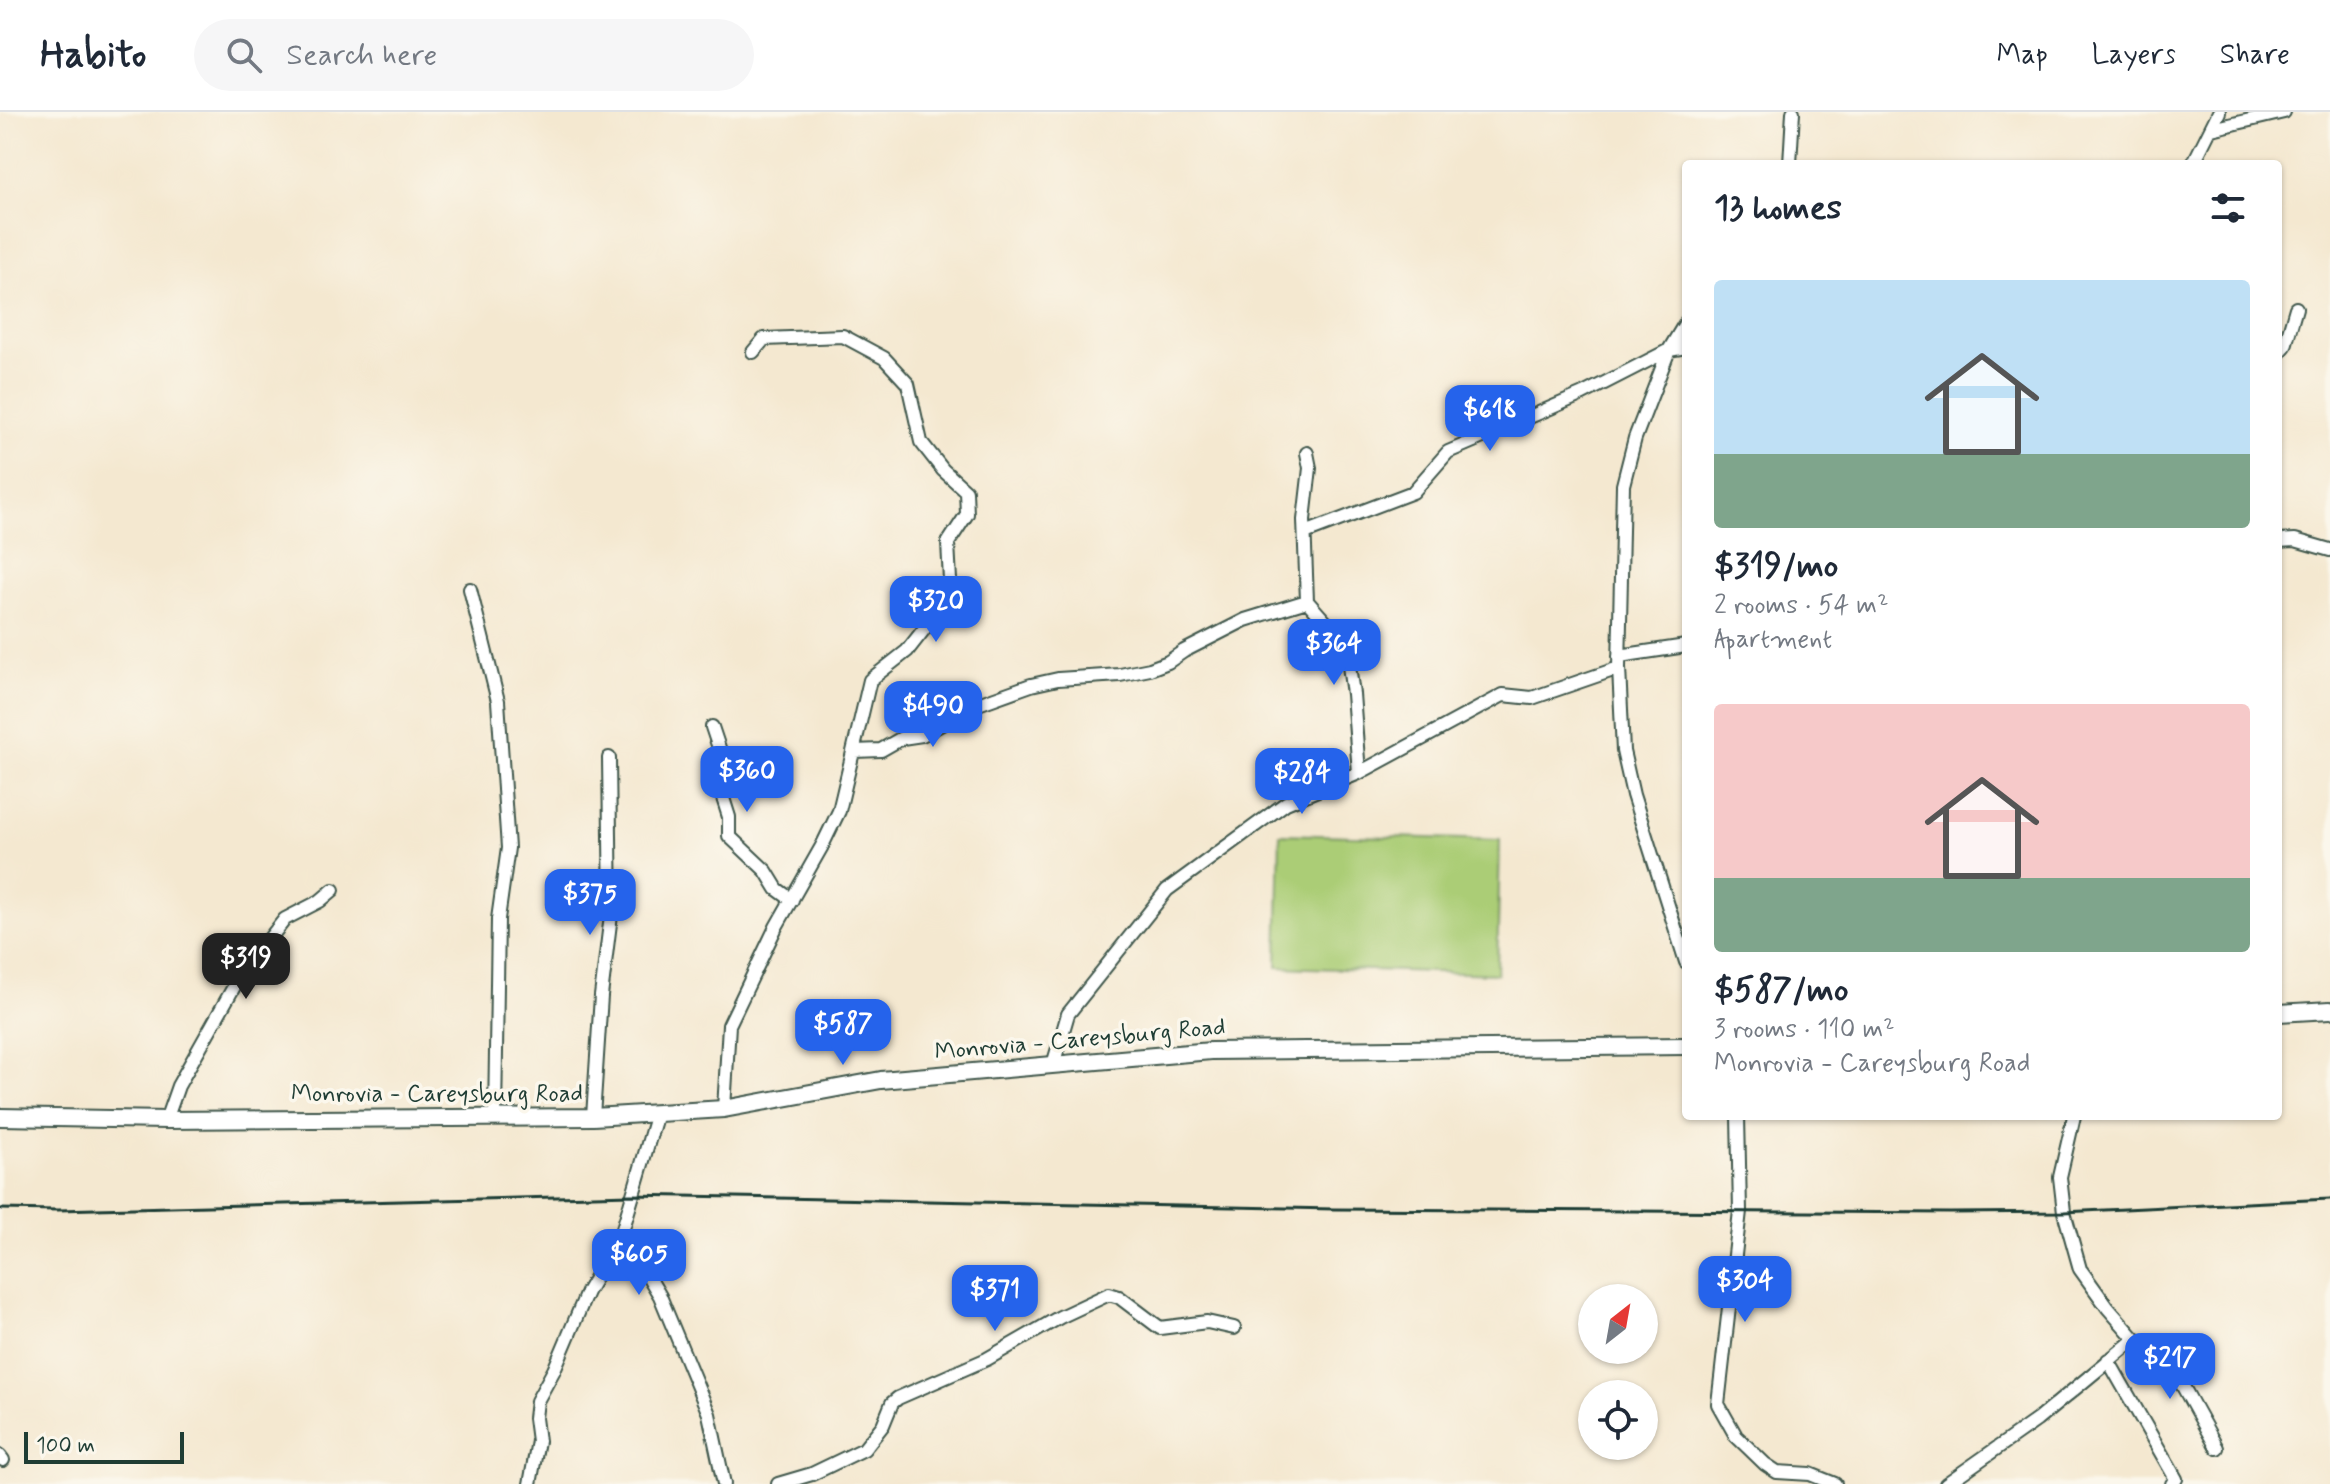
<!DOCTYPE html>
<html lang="en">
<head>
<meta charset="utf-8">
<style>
  :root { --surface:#fff; --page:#f6f6f7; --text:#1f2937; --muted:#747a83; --line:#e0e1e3; --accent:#2563eb }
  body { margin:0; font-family:Mynerve,sans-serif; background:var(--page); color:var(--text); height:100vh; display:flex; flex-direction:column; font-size:30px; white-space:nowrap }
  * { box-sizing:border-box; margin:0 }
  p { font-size:26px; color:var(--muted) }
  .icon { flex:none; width:44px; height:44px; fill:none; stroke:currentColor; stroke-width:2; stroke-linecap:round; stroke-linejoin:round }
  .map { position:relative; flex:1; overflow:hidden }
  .details { position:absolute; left:1682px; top:48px; width:600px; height:960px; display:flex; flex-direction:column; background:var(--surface); border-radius:8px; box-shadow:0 2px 6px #0004 }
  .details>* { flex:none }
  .needle { width:52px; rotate:31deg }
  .tools { position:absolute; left:1578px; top:1172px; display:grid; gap:16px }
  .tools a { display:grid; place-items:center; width:80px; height:80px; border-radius:50%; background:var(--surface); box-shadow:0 2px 6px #0004; font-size:40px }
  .scale { position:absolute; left:24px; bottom:20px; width:160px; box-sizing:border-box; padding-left:8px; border:4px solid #1f3d34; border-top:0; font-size:22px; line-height:28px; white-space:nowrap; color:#1f3d34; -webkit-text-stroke:6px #fbf7ec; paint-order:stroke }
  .price { position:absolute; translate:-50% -68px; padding:0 18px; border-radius:16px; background:var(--accent); color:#fff; font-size:26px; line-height:52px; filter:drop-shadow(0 2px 4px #0008) }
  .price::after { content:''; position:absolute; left:50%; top:48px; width:24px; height:18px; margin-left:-12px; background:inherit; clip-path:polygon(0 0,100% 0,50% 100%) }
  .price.on { background:#222; color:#fff }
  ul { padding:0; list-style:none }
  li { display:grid; align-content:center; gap:16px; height:424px; padding:0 32px }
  li span { display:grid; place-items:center; height:248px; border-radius:8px; color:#555 }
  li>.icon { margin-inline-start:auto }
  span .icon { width:144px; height:144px; fill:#fffc; stroke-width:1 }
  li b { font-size:34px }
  h2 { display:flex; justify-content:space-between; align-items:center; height:96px; padding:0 32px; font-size:34px }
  header { display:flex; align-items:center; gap:48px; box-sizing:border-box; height:112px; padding:0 40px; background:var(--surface); border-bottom:2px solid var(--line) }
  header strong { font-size:38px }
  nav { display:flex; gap:44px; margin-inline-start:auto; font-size:28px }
  .search { width:560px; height:72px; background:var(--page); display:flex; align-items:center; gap:20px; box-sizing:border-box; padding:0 28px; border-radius:44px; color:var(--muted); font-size:30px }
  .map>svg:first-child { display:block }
  .pitch { fill:#abcd76; stroke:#658555; stroke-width:2 }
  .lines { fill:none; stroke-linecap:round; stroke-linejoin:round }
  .street-casing { stroke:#3f574b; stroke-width:16 }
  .secondary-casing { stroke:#3f574b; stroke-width:20 }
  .street { stroke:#fff; stroke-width:12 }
  .secondary { stroke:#fff; stroke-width:16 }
  .rail { stroke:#1f3d34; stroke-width:3 }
  .labels { text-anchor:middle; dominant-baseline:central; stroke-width:7; stroke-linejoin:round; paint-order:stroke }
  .street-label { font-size:24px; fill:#1f3d34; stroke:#fbf7ec }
</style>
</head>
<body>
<header>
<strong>Habito</strong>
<div class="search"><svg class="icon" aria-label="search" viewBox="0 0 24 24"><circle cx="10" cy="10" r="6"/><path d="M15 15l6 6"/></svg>Search here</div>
<nav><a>Map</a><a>Layers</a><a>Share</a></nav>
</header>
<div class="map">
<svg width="2330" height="1372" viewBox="0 0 2330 1372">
  <rect width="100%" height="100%" fill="#fbf7ec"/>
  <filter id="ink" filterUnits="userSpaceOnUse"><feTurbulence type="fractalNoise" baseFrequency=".0125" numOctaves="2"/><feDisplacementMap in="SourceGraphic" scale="16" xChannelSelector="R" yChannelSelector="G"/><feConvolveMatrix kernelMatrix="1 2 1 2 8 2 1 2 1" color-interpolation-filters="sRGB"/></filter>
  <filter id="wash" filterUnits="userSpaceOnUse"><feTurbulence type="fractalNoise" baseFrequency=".006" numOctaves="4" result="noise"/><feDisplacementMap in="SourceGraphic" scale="32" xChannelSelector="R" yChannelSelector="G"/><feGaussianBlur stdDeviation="1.8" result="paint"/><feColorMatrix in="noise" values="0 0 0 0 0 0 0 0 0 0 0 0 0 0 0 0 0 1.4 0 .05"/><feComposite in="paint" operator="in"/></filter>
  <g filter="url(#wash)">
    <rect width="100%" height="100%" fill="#f4e8d0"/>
    <path class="pitch" d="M1280,722L1500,728L1497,862L1277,855Z"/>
  </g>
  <g filter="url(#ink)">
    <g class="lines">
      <g class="street-casing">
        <path id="street" d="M2212,17L2284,0
          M1790,52L1793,0
          M2193,52L2219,0
          M1686,210L1669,238L1635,326L1623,373L1619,556L1623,639L1633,683L1686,850
          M2278,242L2285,234L2296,196
          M1305,421L1413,380L1448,340L1583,282L1669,238L1686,235
          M2278,429L2295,428L2330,438
          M470,477L498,589L508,736L498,807L495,1005
          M1307,489L1346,533L1353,582L1359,661
          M1619,544L1686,534
          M712,615L724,651L723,686L729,705V724L766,759L777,777L792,788
          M854,639L881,638L902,626L922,623L978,592L1031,573L1058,567L1120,563L1150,557L1168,550L1184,539L1245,508L1307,489L1304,408L1310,356L1307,341
          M1053,953L1068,902L1167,778L1286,691L1359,661L1503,583L1532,586L1619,556
          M724,997L729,913L776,815L822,734L839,699L870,568L907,539L943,493L950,468L948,431L967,402L966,379L943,358L921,330L908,272L884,246L843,224L764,227L753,240
          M657,1001L622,1120L660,1184L709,1302L724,1372
          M1738,1004L1740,1099L1718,1292L1736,1324L1765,1352L1777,1360L1810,1362L1835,1372
          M593,1005L601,884L611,803L609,646
          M166,1008L178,974L240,864L285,807L320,789L333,778
          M2135,1227L2159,1239L2175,1260L2217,1336
          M2108,1248L2176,1367L2172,1372
          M0,1344L3,1348
          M530,1372L538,1329L535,1306L537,1289L554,1258L587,1180L622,1120
          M778,1372L812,1362L864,1337L883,1313L892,1291L898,1286L987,1247L1060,1205L1109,1182L1119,1185L1160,1216L1207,1210L1234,1216
          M1946,1372L2037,1308L2135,1227L2108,1196L2080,1157L2064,1100L2060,1065L2074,1004"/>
      </g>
      <g class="secondary-casing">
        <path id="secondary" d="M2278,901L2330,898
          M0,1005L166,1008L593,1005L724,997L881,968L1211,939L1686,934"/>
      </g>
      <use href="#street" class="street"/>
      <use href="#secondary" class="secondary"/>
      <path class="rail" d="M0,1097L58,1098L631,1083L1334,1097L1950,1101L2064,1100L2330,1087"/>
    </g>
  </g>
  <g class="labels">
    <g class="street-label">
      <text transform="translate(1080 928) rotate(-5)">Monrovia - Careysburg Road</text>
      <text x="437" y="982">Monrovia - Careysburg Road</text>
    </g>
  </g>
</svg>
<div class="tools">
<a><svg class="needle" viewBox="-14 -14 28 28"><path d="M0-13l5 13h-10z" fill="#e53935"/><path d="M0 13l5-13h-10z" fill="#747a83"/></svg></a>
<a><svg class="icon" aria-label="locate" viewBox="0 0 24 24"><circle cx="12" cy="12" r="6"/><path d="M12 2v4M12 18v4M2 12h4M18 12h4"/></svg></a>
</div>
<div class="scale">100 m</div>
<b class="price" style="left:1490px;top:341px">$618</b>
<b class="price" style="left:936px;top:532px">$320</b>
<b class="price" style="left:1334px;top:575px">$364</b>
<b class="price" style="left:933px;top:637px">$490</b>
<b class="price" style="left:747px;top:702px">$360</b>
<b class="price" style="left:1302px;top:704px">$284</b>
<b class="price" style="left:590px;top:825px">$375</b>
<b class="price on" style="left:246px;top:889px">$319</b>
<b class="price" style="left:843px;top:955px">$587</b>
<b class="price" style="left:639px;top:1185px">$605</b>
<b class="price" style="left:1745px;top:1212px">$304</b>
<b class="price" style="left:995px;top:1221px">$371</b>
<b class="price" style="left:2170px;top:1289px">$217</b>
<section class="details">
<h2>13 homes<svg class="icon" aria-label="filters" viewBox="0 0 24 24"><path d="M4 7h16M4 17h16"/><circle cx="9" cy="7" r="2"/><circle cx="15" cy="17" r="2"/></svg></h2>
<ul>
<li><span style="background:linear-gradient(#bfe0f5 70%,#7fa58c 0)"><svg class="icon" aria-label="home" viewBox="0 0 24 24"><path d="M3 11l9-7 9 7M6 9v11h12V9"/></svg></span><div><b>$319/mo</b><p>2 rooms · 54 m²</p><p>Apartment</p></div></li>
<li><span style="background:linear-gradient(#f6c9c9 70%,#7fa58c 0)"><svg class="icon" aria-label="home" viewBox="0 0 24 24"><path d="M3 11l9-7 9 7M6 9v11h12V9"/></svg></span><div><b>$587/mo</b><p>3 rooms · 110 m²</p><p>Monrovia - Careysburg Road</p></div></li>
</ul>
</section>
</div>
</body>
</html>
